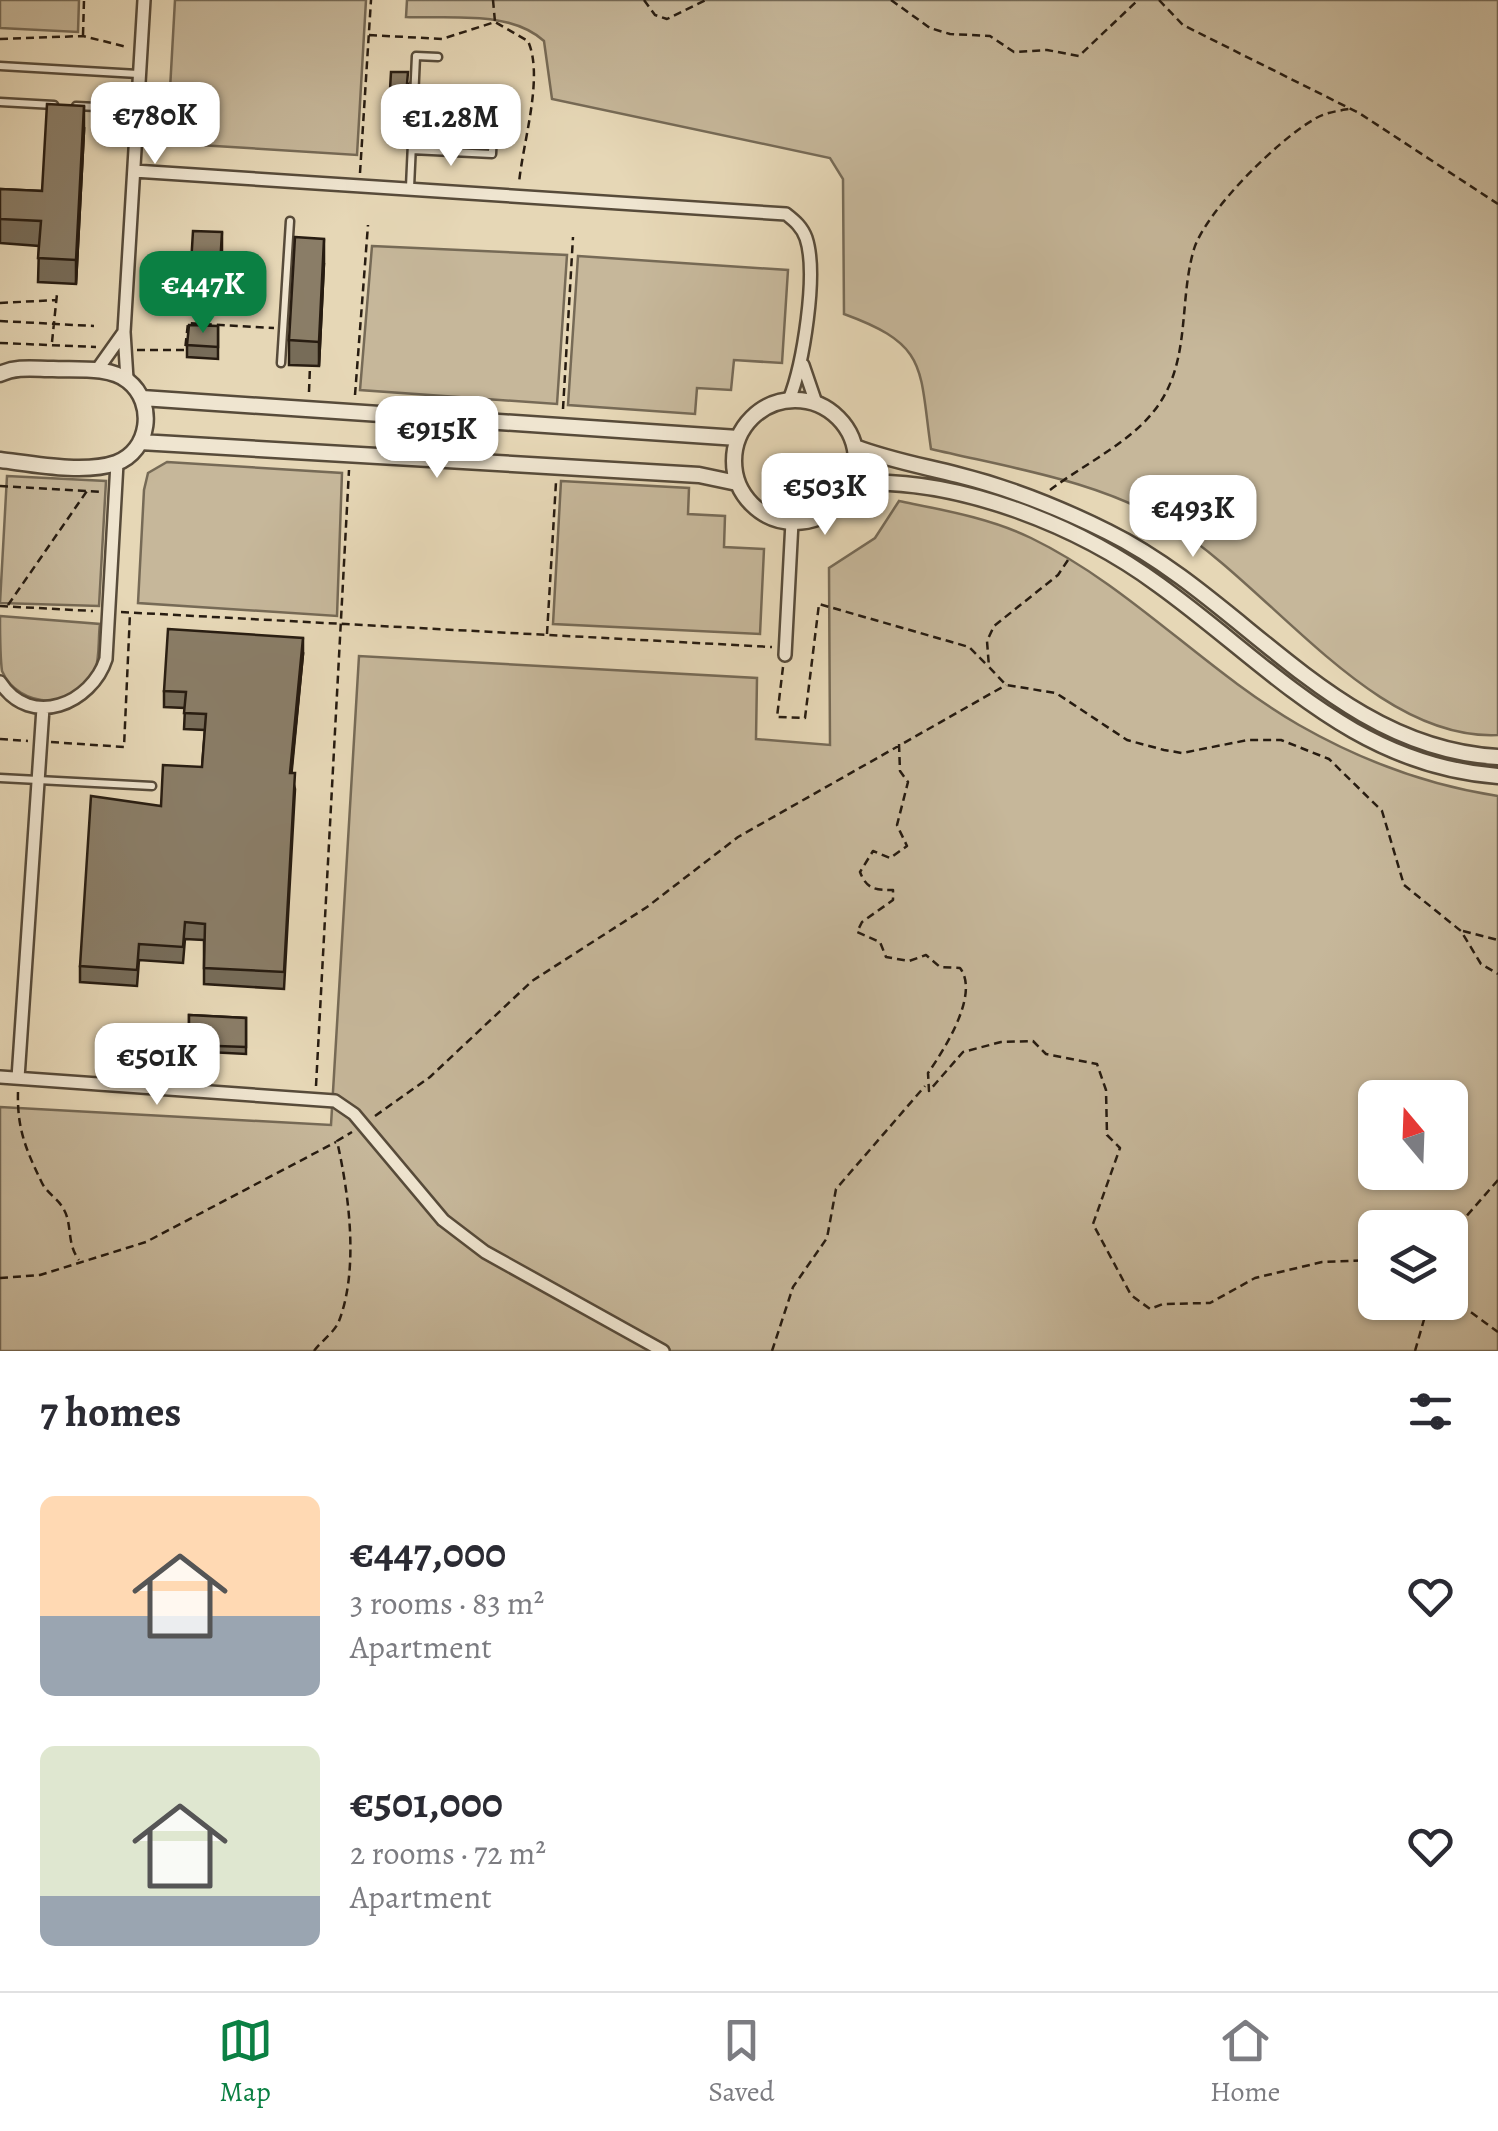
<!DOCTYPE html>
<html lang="en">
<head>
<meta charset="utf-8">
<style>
  :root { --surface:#fff; --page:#f2f2f3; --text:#2b2b33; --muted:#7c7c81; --line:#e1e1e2; --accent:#0b8043 }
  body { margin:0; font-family:Alegreya,serif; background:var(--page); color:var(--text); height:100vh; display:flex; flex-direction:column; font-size:38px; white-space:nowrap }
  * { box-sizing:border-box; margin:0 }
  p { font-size:32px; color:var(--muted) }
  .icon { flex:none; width:55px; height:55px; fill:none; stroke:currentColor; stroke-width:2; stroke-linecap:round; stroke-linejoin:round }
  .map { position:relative; height:1351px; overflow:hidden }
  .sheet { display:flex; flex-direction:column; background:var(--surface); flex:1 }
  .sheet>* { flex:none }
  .needle { width:65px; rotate:341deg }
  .fabs { position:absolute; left:1358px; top:1080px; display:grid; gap:20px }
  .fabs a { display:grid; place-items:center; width:110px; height:110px; border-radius:15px; background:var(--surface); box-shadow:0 2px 8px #0004; font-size:50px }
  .price { position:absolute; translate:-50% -85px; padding:0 22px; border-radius:20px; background:#fff; color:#222; font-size:32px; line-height:65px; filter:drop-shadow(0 2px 5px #0008) }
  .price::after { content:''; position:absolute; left:50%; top:60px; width:30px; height:22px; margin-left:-15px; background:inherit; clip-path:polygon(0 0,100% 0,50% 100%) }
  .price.current { background:var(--accent); color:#fff }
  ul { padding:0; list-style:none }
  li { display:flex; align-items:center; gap:30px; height:250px; padding:0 40px }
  li span { display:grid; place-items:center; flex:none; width:280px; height:200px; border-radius:15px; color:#555 }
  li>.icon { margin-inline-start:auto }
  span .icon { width:120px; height:120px; fill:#fffc; stroke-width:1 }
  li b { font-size:42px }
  h2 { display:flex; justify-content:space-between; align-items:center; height:120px; padding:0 40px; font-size:42px }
  .tabs { display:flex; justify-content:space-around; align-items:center; height:140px; border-top:2px solid var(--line); background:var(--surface); font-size:28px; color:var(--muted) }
  .tabs a { display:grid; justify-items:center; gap:5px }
  .tabs .current { color:var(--accent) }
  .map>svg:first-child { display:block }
  .green { fill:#c6b79a; stroke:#766a56; stroke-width:2.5; fill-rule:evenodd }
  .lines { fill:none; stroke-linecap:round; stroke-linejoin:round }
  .service-casing { stroke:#574b3a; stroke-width:11 }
  .minor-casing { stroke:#574b3a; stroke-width:16 }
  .tertiary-casing { stroke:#574b3a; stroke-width:19 }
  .path { stroke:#271c11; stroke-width:2.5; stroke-dasharray:8 5; stroke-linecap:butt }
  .service { stroke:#efe5d0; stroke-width:6 }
  .minor { stroke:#efe5d0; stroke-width:11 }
  .tertiary { stroke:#efe5d0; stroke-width:14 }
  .wall { fill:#776c59; stroke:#271c11; stroke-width:2.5 }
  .shaded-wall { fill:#615848; stroke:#271c11; stroke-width:2.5 }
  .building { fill:#8a7d67; stroke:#271c11; stroke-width:2.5 }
</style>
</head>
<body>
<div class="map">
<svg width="1498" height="1351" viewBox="0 0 1498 1351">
  <rect width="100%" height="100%" fill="#e6d7b6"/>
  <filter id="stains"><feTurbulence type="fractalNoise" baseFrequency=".002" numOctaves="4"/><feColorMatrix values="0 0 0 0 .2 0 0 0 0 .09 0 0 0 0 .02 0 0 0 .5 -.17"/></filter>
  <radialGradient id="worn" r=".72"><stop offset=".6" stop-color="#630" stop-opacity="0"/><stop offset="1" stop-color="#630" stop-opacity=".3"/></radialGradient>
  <path class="green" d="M0,0H79L78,32L0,28Z
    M175,0H366L357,155L167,143Z
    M407,0H1498V735C1374,741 1272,588 1171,525C1101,481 1011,468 931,449C919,367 929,345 844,314L843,179L830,158L552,99L544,41C510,10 451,19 406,17Z
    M372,246L567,255L557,404L360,390Z
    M578,256L788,270L782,363L734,360L731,390L697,388L695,414L568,405Z
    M167,462L342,473L337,616L138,603L144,490L148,473Z
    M7,476L106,481L99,606L0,603Z
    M561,481L689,488L688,514L725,516L724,547L764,549L760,634L553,624Z
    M899,501C943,510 990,518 1031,538C1130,586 1204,670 1299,725C1362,761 1426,785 1498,796V1351H0V1107L331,1125L359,656L757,678L756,739L830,745L829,568L875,538ZM1375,1098H1450V1172H1375ZM1375,1228H1450V1302H1375Z
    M0,616L100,624C98,638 100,657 95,671C79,712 18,709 2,671C0,656 0,632 0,616Z"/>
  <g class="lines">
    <g class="service-casing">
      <path id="service" d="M0,66L138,74
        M0,102L54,105
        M76,106L138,109
        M412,150L492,154L494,108L414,104
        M410,187L416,56L438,57
        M281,363L290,221
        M0,778L152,786"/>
    </g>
    <g class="minor-casing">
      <path id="minor" d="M134,171L786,214C795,221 802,227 806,238C818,274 803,365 789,400
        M803,365L816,403
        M97,370L124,332
        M127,379L124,332L144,0
        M785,655L792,522
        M0,682C31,730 92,703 106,659L117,463
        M0,1077L335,1101L354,1114L443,1220L485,1252L663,1351
        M18,1078L43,708"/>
    </g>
    <g class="tertiary-casing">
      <path id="tertiary" d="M0,374C17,366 34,369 53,369C75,370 110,366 128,381C156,403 150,451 116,463C84,474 33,464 0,460
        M142,398L738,438
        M734 461a61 61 0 1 1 122 0a61 61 0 1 1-122 0Z
        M140,442L699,475L737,483
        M855,447C889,460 923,466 958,475C1010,488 1060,508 1108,532C1244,599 1336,748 1498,757
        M853,483C956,477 1076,524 1159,585C1270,665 1352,765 1498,776"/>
    </g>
    <path class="path" d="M493,0L495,22
      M644,0L655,15L667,19L706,0
      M891,0L930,28L950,34L990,36L1014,52L1047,50L1079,56L1138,0
      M1159,0L1183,25L1359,113L1498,204
      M83,35L84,0
      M369,35L442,39L495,22L528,41C544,77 523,141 519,183
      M0,39L83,36L127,47
      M360,173L371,0
      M0,303L56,300
      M0,321L94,326
      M52,342L57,294
      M0,343L96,347
      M137,350H185L188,323L274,328
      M309,392L310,366
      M355,395L368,225
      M563,409L573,237
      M0,486L103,492
      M1050,490C1083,465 1129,443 1154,411C1192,363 1178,303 1194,249C1206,211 1278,140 1313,120C1323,113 1337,111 1349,109
      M1068,560L1058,575L994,626L987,641L989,667L1006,685L1056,693L1127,740L1164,750L1182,753L1248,740H1281L1329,759L1382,811L1404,885L1461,931L1481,964L1498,974
      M8,605L87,491
      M0,606L93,611
      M121,612L772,647
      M547,634L556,482
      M783,667L777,717L805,718L819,604L969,647L988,666
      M0,739L28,741
      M51,742L124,747L130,613
      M899,744L900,771L908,782L897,825L907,846L890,858L873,851L860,872C867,890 876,890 893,890V900L862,922L857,932L880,942L886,957L909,961L926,955L940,967L960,968C980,994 944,1050 928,1073L929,1091L963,1052L1001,1042L1033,1041L1046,1054L1097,1064L1106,1090L1107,1135L1120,1148L1093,1224L1131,1295L1150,1309L1163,1304L1210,1303L1255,1278L1322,1262L1375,1260
      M1463,931L1498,940
      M316,1086L349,470
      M18,1092C17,1129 26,1150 42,1183C47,1193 58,1199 63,1208C73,1224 66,1243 79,1260
      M375,1116L430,1077L532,981L647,907L738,837L1006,685
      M1450,1235L1498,1180
      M0,1278L40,1275L146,1242L336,1142
      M1450,1297L1498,1332
      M314,1351C321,1341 335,1332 339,1321C359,1269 349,1194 337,1141L352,1132
      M772,1351L793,1287L827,1238L836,1189L925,1086
      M1415,1351L1429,1302"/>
    <use href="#service" class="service"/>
    <use href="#minor" class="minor"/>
    <use href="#tertiary" class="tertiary"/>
  </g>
  <path class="wall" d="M408,85L405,120L389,119V107Z
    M84,131L76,284L38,282L39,246L0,243V189L42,191Z
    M222,257L219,307L190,306V281Z
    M324,263L319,366L289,365V340Z
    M218,326V359L187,357V345Z
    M303,654L291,773L295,789L284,989L204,984V940L185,939L183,963L139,960L137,986L80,982V966L161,806L202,767L205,730L184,729L185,708L164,707V691Z
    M189,1015L246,1018V1054L189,1051Z"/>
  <path class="shaded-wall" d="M84,106V131L76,284V260Z
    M222,232V257L219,307V283Z
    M324,239V263L319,366V342Z
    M303,638V654L290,789V773Z"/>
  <path class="building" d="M391,72H408L405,108L389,107Z
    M47,104L84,106L76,260L38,258L41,221L0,219V189L42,191Z
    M193,231L222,232L219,283L190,281Z
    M295,237L324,239L319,342L289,340Z
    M189,325L218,326V347L187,345Z
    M168,629L303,638L290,773H295L284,972L204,968L205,924L185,922L183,947L139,944L137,970L80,966L91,796L161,806L163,765L202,767L206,714L184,713L186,692L164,691Z
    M189,1015L246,1018V1047L189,1045Z"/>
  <rect width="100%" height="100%" filter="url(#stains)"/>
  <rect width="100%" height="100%" fill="url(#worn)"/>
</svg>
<div class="fabs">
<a><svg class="needle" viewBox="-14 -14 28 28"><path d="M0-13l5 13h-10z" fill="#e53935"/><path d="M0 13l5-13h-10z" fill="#7c7c81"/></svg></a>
<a><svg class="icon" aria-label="layers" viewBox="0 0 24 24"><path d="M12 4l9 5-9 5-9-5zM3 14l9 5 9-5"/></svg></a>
</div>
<b class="price" style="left:155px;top:167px">€780K</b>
<b class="price" style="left:451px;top:169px">€1.28M</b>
<b class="price current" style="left:203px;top:336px">€447K</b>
<b class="price" style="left:437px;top:481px">€915K</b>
<b class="price" style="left:825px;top:538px">€503K</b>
<b class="price" style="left:1193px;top:560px">€493K</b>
<b class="price" style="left:157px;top:1108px">€501K</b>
</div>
<section class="sheet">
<h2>7 homes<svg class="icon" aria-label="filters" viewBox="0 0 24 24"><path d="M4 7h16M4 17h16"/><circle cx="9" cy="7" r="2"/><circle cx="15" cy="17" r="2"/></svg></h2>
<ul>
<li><span style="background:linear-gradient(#ffd9b3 60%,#9aa5b1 0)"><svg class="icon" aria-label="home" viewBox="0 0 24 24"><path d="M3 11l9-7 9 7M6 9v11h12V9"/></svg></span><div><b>€447,000</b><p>3 rooms · 83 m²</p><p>Apartment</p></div><svg class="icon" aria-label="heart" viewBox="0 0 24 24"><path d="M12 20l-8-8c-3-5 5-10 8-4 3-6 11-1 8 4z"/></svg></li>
<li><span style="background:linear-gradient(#dfe7d0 75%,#9aa5b1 0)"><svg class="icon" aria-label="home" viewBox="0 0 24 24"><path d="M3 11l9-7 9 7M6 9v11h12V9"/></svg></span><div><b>€501,000</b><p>2 rooms · 72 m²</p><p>Apartment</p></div><svg class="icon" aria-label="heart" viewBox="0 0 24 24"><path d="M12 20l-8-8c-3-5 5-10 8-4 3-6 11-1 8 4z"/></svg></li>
</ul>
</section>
<nav class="tabs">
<a class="current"><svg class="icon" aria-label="map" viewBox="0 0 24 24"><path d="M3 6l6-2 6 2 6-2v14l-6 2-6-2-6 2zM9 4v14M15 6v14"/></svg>Map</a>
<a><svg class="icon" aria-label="saved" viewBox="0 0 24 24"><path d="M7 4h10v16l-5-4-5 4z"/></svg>Saved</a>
<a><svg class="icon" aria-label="home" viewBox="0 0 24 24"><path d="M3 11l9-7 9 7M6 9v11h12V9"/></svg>Home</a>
</nav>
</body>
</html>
